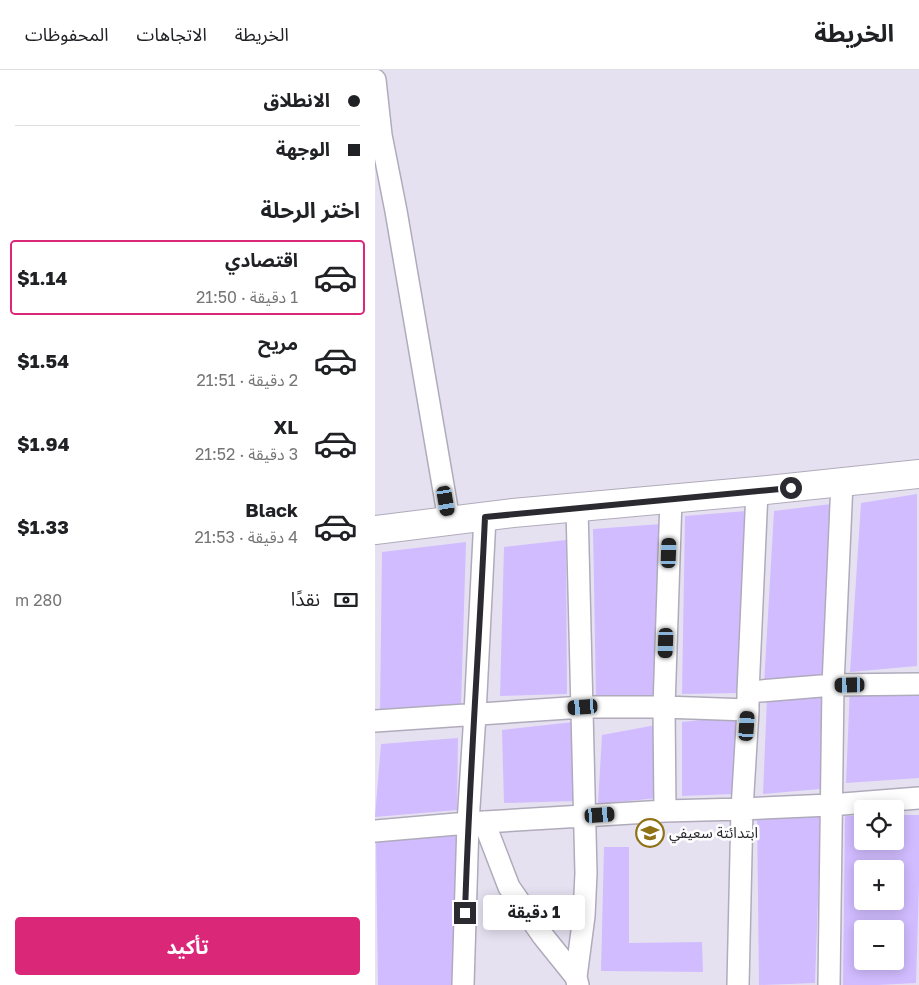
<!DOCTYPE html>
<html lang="ar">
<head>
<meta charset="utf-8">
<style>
  :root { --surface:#fff; --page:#f6f6f6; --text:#202124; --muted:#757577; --line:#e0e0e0; --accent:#db2777 }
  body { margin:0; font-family:"Golos Text","Noto Sans Arabic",sans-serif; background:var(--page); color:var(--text); direction:rtl; height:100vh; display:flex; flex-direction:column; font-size:19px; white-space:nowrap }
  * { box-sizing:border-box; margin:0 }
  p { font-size:16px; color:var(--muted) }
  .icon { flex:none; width:28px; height:28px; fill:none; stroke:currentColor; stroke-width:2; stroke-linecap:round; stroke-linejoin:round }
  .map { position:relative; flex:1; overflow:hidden; direction:ltr }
  .sheet { display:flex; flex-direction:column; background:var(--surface); width:375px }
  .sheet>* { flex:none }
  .banner { display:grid; align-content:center; height:110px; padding:0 15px; background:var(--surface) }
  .buttons { position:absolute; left:479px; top:730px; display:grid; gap:10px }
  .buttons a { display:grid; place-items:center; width:50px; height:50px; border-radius:5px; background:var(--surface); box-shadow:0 2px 12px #0003; font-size:25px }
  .end { position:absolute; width:22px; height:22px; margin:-11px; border:6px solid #2c2a31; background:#fff; box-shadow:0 0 0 2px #fff }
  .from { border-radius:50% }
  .bubble { position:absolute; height:35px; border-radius:5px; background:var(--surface); box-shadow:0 2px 12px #0003; font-size:16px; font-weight:700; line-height:35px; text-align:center; direction:rtl }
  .car { position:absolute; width:15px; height:30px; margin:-15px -8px; border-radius:6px; box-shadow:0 0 4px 1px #0007; background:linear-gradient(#222 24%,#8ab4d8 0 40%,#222 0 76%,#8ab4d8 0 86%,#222 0) }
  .banner b { display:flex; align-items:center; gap:18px; height:48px; font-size:19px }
  .banner b+b { border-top:1px solid var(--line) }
  .banner i { width:12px; height:12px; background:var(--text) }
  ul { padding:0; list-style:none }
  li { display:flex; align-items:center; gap:15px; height:75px; margin:0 10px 8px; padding:0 5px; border:2px solid transparent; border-radius:5px }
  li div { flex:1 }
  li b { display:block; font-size:19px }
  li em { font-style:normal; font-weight:700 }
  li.current { border-color:var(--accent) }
  li>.icon { width:45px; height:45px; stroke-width:1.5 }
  h2 { padding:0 15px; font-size:22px; line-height:60px }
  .pay { display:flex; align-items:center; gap:12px; height:55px; padding:0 15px; font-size:19px }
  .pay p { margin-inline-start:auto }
  .button { display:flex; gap:10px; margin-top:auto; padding:10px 15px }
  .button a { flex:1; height:58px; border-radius:5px; background:var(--accent); color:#fff; font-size:20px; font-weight:700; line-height:58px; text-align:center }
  header { display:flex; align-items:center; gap:30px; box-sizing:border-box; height:70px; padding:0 25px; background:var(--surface); border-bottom:1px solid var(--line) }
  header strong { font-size:24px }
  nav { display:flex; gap:28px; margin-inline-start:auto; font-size:18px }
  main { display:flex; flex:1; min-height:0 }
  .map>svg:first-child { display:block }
  .building { fill:#d1bcff; fill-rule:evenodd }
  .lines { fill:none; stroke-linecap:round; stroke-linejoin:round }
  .minor-casing { stroke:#b0abbb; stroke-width:24 }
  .major-casing { stroke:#b0abbb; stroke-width:30 }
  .minor { stroke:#fff; stroke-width:21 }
  .major { stroke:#fff; stroke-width:28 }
  .route { stroke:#2c2a31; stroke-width:6 }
  .labels { text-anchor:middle; stroke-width:5; stroke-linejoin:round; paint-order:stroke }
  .poi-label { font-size:15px; fill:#2c2a31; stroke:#fff; text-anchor:start }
</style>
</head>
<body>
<header>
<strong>الخريطة</strong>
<nav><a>الخريطة</a><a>الاتجاهات</a><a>المحفوظات</a></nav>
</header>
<main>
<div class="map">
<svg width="544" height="915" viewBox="0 0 544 915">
  <rect width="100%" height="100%" fill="#e6e1f1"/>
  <!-- building -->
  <path class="building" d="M542,424V596L475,602L486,433Z
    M456,434L451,606L389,614L399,441Z
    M371,441L365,623L307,624L310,446Z
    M286,454L283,627L221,629L218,459Z
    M191,470L192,624L125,626L129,477Z
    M91,472L86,635L5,641L7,482Z
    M475,615L544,623V708L471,713Z
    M449,626L445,719L388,724L392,627Z
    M366,646L359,724L307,726V652Z
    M198,652L201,731L129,733L127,660Z
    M281,655L283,728L223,734L227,665Z
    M83,668L82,740L0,747L6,674Z
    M446,745L440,913L384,915L382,746Z
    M520,745H544V814L541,913L503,915H468L470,746H488V771H520ZM488,799H520V831H488ZM488,859H520V891H488Z
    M82,764L77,915H3L1,770Z
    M229,777H254V873L327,872L328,902L226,901Z"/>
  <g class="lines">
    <defs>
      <path id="minor" d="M0,10L6,65L21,141L74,450
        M202,438L211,803L209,846L201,907L203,915
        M373,622L458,615L544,614
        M0,651L208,637H289L373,640
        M290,741L289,637L296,429
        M109,752L134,817L168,866L201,907
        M0,761L93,753L290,741L367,739L455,735L544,728
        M88,915L93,753L100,644L110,447
        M363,915L367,739L373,640V622L382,421
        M454,915L458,615L467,412"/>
      <path id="major" d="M0,460L138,443L382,421L544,404"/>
    </defs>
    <!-- minor casing -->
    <use href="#minor" class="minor-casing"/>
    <!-- major casing -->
    <use href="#major" class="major-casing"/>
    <!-- minor -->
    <use href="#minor" class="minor"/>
    <!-- major -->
    <use href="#major" class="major"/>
  </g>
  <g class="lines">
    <!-- route -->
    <path class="route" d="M90,843C94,711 104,579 110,447L416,418"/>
  </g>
  <!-- icons -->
  <defs>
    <symbol id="school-ring" viewBox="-11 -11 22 22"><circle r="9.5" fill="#fff" stroke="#8f7116" stroke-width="1.5"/><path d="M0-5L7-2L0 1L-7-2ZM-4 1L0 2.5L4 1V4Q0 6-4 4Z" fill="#8f7116"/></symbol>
  </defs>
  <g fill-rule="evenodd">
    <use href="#school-ring" x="259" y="747" width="32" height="32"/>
  </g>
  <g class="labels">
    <!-- poi labels -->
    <g class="poi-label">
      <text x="294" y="768">ابتدائتة سعيفي</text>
    </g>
  </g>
</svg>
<div class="buttons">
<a><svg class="icon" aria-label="locate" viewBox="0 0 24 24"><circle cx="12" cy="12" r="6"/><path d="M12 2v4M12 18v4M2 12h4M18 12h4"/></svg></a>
<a>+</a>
<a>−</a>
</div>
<i class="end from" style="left:416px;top:418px"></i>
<i class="end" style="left:90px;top:843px"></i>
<div class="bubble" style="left:108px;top:825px;width:102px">1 دقيقة</div>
<i class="car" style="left:71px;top:431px;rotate:170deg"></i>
<i class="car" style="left:294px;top:483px;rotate:2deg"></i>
<i class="car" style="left:291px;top:573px;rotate:182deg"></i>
<i class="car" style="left:475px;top:615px;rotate:269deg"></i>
<i class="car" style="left:208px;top:637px;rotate:266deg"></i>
<i class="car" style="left:372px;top:656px;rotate:4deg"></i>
<i class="car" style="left:225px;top:745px;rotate:86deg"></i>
</div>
<section class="sheet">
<div class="banner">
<b><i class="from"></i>الانطلاق</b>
<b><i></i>الوجهة</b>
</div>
<h2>اختر الرحلة</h2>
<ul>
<li class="current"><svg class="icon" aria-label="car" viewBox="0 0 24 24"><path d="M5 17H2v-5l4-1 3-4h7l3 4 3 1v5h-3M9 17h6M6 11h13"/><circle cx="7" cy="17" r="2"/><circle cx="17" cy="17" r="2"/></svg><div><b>اقتصادي</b><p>1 دقيقة · 21:50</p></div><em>$1.14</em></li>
<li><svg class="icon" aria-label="car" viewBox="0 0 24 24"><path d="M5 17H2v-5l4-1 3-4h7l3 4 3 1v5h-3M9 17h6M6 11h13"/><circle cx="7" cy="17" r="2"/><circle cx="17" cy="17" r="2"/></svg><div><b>مريح</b><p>2 دقيقة · 21:51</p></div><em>$1.54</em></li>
<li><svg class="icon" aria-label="car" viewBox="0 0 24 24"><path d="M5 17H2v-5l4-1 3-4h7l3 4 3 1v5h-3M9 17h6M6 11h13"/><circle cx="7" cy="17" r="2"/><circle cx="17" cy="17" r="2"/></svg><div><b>XL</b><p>3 دقيقة · 21:52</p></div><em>$1.94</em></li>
<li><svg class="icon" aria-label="car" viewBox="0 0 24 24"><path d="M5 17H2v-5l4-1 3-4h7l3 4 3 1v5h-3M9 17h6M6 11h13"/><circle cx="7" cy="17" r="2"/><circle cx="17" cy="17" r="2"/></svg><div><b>Black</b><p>4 دقيقة · 21:53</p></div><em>$1.33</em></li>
</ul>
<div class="pay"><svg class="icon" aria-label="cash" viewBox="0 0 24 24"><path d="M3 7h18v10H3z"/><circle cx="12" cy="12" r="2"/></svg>نقدًا<p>280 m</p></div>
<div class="button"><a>تأكيد</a></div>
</section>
</main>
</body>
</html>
